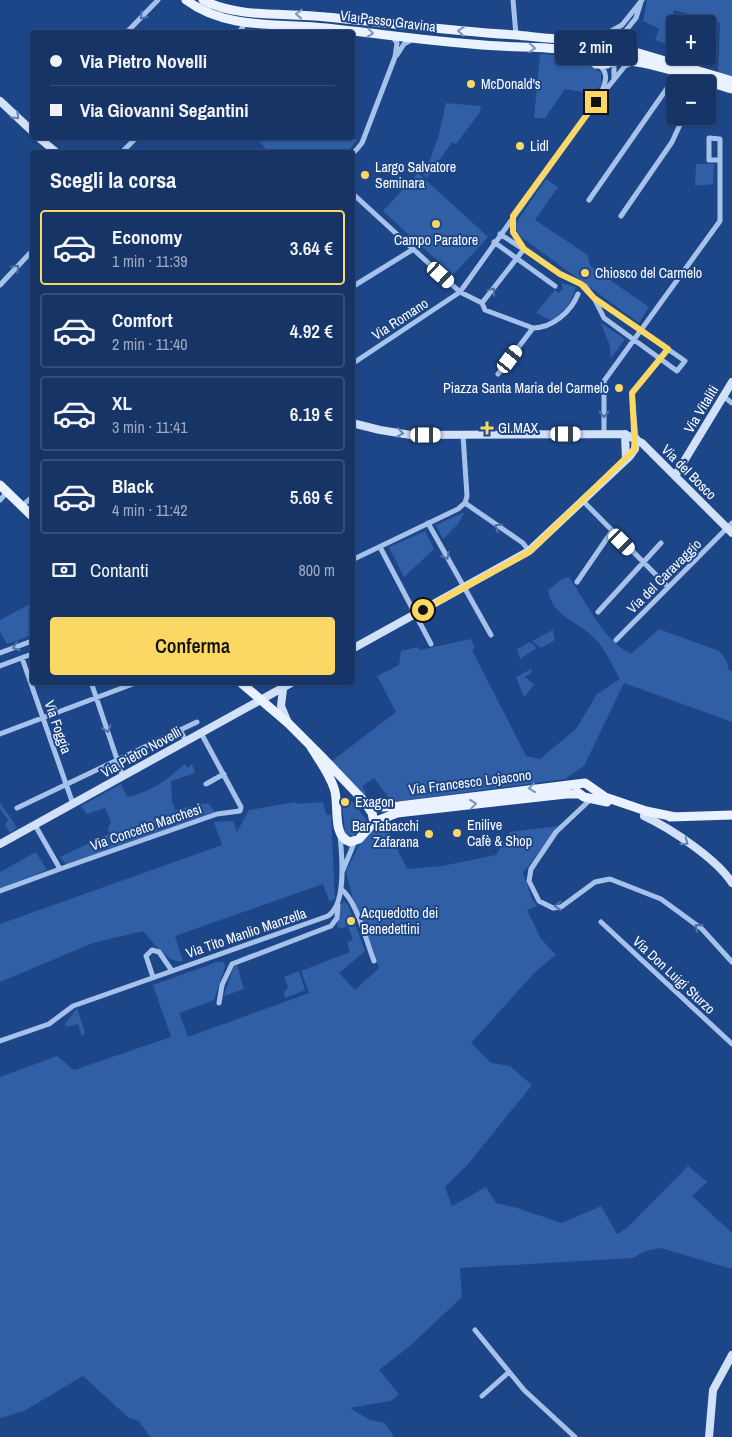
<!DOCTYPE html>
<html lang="it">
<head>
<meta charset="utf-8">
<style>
  :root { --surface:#163466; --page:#233f6f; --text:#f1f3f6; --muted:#9eaabf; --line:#354f7a; --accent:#fbd764 }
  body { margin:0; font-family:"Archivo Narrow",sans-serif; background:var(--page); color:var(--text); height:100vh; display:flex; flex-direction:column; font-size:19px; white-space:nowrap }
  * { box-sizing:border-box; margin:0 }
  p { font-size:16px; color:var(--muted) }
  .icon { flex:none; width:28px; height:28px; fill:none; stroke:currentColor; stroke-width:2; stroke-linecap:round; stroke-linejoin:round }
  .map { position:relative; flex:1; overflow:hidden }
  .side { position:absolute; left:30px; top:150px; width:325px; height:535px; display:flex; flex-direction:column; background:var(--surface); border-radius:5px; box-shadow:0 1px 4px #0004,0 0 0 1px var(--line) }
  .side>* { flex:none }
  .hud { position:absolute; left:30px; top:30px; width:325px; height:110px; border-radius:5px; box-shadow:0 1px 4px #0004,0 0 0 1px var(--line); display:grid; align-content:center; height:110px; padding:0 20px; background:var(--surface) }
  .tools { position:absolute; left:666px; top:15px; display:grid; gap:10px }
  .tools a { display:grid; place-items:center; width:50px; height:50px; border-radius:5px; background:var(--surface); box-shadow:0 1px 4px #0004,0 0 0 1px var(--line); font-size:25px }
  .end { position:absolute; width:22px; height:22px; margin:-11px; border:6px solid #fbd764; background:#111; box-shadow:0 0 0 2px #111 }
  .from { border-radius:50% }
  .bubble { position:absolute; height:35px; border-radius:5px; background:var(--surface); box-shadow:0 1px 4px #0004,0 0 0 1px var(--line); font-size:16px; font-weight:600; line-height:35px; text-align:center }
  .car { position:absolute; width:15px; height:30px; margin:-15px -8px; border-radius:6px; box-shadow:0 0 4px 1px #0007; background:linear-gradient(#fff 24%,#345 0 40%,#fff 0 76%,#345 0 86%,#fff 0) }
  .hud b { display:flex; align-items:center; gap:18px; height:48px; font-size:19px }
  .hud b+b { border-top:1px solid var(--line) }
  .hud i { width:12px; height:12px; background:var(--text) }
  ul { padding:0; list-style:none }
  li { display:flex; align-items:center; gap:15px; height:75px; margin:0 10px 8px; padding:0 10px; border:2px solid var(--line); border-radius:5px }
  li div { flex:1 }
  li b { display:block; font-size:19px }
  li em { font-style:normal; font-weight:600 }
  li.active { border-color:var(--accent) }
  li>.icon { width:45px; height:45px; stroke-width:1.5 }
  h2 { padding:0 20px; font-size:22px; line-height:60px }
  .pay { display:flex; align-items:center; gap:12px; height:55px; padding:0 20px; font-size:19px }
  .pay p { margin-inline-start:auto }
  .cta { display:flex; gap:10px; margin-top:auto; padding:10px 20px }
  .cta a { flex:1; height:58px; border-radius:5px; background:var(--accent); color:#111; font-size:20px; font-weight:600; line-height:58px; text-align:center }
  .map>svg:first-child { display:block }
  .green { fill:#305fa5 }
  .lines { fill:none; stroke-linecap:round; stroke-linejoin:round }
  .street { stroke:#a6c2eb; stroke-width:5 }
  .secondary { stroke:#d2e1f8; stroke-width:8 }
  .primary { stroke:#ebf2ff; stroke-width:9 }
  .oneway { stroke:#7a93be }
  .oneway2 { stroke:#4d71ab }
  .oneway3 { stroke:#6584b5 }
  .route { stroke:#fbd764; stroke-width:6 }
  .poi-dot { fill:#fbd764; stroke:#1d4688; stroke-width:2 }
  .labels { text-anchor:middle; stroke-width:4; stroke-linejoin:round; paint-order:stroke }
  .street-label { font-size:14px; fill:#fff; stroke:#1d4688 }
  .poi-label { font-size:14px; fill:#fff; stroke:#1d4688; text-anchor:start }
</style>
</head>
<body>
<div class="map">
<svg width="732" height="1437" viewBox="0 0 732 1437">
  <rect width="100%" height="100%" fill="#1d4688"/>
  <!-- green -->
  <path class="green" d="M647,0H732V77L718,73L720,23L674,10L666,44L655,40L659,29L643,21Z
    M540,54L579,57L601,73V85L593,94L565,89L545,118H534Z
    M446,103L481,106L480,112L456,144L452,142L427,178L423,175L426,172L439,134Z
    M257,138H351L357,140L347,152H268Z
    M696,164H714L713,184L695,186Z
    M418,173L488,237L453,275L383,211Z
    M546,179L558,187L535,220L588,255L590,266L649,307L639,323L517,234L516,223Z
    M561,283L576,287C571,304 566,309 552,321L536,313L555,290L559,293L563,288Z
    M601,323L625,339L611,358L610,346Z
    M465,512L457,525L443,539L436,525Z
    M425,531L434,549L404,577L389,547Z
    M569,577C587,603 603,640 631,654L659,629L719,651L726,660L729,670L732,671V722L624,683L584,766L565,779L392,802L374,778L362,786L366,793L364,795L332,761L396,712L377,676L399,665L401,651L418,647L420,650L471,639L475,648L472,650L526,756L540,759L576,729L597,694L620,679C613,667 607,653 598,642C582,622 552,618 548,590L562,579Z
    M32,603V635L7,644L0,631V620Z
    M553,630L555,640L541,648L532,641Z
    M530,642L537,648L520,659L517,649Z
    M531,669L532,672L525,677L534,685L524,697L516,677Z
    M185,764L188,768L192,764L195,773L171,781L172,801L175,810L208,803L215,812L67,865L60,857L109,834L108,828L111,822L105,808L87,814L81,806L121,784L127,797C152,792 166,780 185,764Z
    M352,801L367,821L354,836L347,835L345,831L342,805Z
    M0,802L17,828L10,833L5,825L8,820L0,809Z
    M295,802L297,804L323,802L326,815H331L335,899L329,901L323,884L175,936L183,961C168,965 153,941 143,931L93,943L0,982V924L222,845L214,822L233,821L237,832L249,810Z
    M385,823L407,869L442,866L496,855L510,832L559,826L523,873L532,899L537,906L527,910L541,939L556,955L537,970L471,1043L491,1063L510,1066L532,1085L468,1164L445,1187L452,1206L486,1187L496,1203L517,1208L562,1223L601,1206L617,1234L627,1228L688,1166L707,1182L692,1196L732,1233V1269L661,1248L645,1251L633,1258L460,1268L462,1297L410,1346L379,1370L399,1394L391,1401L350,1408L370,1420L385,1423L394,1437H150L139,1421L129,1418L83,1376L24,1411L0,1418V1077L57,1056L74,1070L171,1037L153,985L217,962H224L225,967L214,1000L179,1013L188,1037L309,993L301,971L350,952L347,942L353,940L348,926L340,929L337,926L341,904L344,901L348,905L365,951L339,973L355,990L379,968L354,903L346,872L358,847L374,829Z
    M36,852L47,870L0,889V872Z
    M237,965L244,989L224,996L233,968Z
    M299,971L305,990L285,998L284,993L288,987L284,977Z
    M77,1008L85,1033L82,1037L78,1024L66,1027L65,1024Z"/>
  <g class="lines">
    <!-- street -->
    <path class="street" d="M513,0L516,35
      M127,32L158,0
      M239,32L247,21
      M602,36L622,25L642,0
      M615,44L636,18L641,2
      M397,55L404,44L411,40
      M599,65C609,73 606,82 601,93
      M614,78V59
      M667,90L675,95
      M122,152L136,138
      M352,155L362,143L395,57L397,43L393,37
      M352,193L460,292L482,303L524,249
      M589,200L677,74
      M513,216V232L524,249L560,274L585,286L594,298L604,318L677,371L685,361L594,298
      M621,216L672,142L684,116
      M500,234L523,249
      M494,242L555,286
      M0,285L32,251
      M352,287L412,250
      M482,303L485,310L533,328L498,374
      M533,328C552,328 571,312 578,294
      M352,364L460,292L596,102L625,66L632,63
      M723,396L732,403
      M604,433V381L720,221V139L709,138V160H720
      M636,439L632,393L668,349
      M0,500L6,493
      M582,500L668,587
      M465,503L523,543L529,551
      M22,506L32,497
      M428,523L491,635
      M380,547L431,644
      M352,560L458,509L465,503L467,496L463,435
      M577,582L612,531
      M598,612L661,543
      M616,640L732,523
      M0,653L32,641
      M22,658L73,804
      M0,666L32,654
      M91,682L123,777
      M180,730L197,722
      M0,734L138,682
      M206,784L224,774
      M591,799L556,832L531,869L529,881L539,901L553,908L561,907L595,882L610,879L661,899L702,929L732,962
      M17,808L180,730L186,741
      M35,825L60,869L217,814L240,811L241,807L201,733
      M343,870L355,841
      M341,889C357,901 366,941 374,961
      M0,891L60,869
      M601,922L732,1044
      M153,977L146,956L152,950L159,952L172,971
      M219,1003L222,985L232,964L331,926L337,918L338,905
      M0,1041L49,1024L73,1006L328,916C347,904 342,855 340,836
      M475,1330L524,1390L575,1437
      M482,1396L509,1372"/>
    <!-- secondary -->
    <path class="secondary" d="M0,101L32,131
      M39,138L56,152
      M352,423L380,430L411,435L625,434L642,443L732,533
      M625,434L626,459
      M675,476L732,382
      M352,649L529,551L630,456L635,449L636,439
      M283,689L281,706L288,723
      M644,816C670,828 717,859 732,883
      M0,844L293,682
      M709,1437L713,1390L732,1355"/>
    <!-- primary -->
    <path class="primary" d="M186,0C226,30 279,23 326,28C384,34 442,43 500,46C523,48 571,45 590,58
      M203,0C239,19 286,12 326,17C390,23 452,31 516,35C538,37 562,41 584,39C591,38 601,35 607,38C620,43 618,58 607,64H596L588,56L589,45L597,38
      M615,46L732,81
      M611,62C634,54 705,82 732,89
      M0,485L32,516
      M240,682L288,723L324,759L364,801L372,813L374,822
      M311,747C319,760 329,773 334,788C340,804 331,836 350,842L359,839L374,822L397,813L566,794H580
      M577,792L584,797L607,802
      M364,801L383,807L399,806L585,783L605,797L646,811L675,817
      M670,817L732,815"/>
  </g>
  <!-- one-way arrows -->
  <defs><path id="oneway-chevron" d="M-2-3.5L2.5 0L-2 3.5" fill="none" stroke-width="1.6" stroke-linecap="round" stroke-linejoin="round" transform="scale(1.25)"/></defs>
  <g class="oneway">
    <use href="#oneway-chevron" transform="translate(299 14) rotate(-176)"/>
    <use href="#oneway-chevron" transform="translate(461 31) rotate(-175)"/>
    <use href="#oneway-chevron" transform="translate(370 33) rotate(7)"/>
    <use href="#oneway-chevron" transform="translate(532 48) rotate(3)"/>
    <use href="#oneway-chevron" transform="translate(532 788) rotate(173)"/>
    <use href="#oneway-chevron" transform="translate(473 804) rotate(-7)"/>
  </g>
  <g class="oneway2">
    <use href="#oneway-chevron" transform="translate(143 16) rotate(134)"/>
    <use href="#oneway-chevron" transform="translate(16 268) rotate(-47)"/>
    <use href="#oneway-chevron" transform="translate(492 291) rotate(-53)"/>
    <use href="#oneway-chevron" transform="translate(604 414) rotate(89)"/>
    <use href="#oneway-chevron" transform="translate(498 527) rotate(-148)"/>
    <use href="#oneway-chevron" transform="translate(446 556) rotate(61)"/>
    <use href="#oneway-chevron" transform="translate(16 647) rotate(160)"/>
    <use href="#oneway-chevron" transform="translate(107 729) rotate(71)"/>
    <use href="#oneway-chevron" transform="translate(558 906) rotate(176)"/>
    <use href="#oneway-chevron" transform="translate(698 927) rotate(-140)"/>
  </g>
  <g class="oneway3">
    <use href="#oneway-chevron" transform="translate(16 116) rotate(44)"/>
    <use href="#oneway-chevron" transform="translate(400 433) rotate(8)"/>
    <use href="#oneway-chevron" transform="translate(685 842) rotate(36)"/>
  </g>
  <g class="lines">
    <!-- route -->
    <path class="route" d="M423,610L529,552L635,449L632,393L668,349L594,298L581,284L560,274L524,249L513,232V216L596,102"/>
  </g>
  <!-- markers -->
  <g class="poi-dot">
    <circle cx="471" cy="84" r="5"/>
    <circle cx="520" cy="146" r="5"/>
    <circle cx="365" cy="175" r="5"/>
    <circle cx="436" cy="224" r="5"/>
    <circle cx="585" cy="273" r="5"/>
    <circle cx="619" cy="388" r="5"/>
    <path d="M484.5 420.5h5v5h5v5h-5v5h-5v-5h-5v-5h5z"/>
    <circle cx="345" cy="802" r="5"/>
    <circle cx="457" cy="833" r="5"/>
    <circle cx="429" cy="834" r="5"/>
    <circle cx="351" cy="921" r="5"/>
  </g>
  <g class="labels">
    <!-- street labels -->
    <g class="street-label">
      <text transform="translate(388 21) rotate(7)" y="5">Via Passo Gravina</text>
      <text transform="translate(400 319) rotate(-33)" y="5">Via Romano</text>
      <text transform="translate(701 409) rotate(-59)" y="5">Via Vitaliti</text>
      <text transform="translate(689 472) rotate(45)" y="5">Via del Bosco</text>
      <text transform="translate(664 576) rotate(-45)" y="5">Via del Caravaggio</text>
      <text transform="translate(58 727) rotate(71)" y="5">Via Foggia</text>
      <text transform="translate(141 752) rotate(-29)" y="5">Via Pietro Novelli</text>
      <text transform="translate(470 782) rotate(-7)" y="5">Via Francesco Lojacono</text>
      <text transform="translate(146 827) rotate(-19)" y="5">Via Concetto Marchesi</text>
      <text transform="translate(246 933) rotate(-19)" y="5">Via Tito Manlio Manzella</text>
      <text transform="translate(674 975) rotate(43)" y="5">Via Don Luigi Sturzo</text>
    </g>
    <!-- poi labels -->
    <g class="poi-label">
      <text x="481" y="89">McDonald's</text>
      <text x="530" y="151">Lidl</text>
      <text x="375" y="172">Largo Salvatore<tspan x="375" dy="16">Seminara</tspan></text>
      <text x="436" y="245" text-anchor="middle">Campo Paratore</text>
      <text x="595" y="278">Chiosco del Carmelo</text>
      <text x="609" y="393" text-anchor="end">Piazza Santa Maria del Carmelo</text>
      <text x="498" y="433">GI.MAX</text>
      <text x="355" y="807">Exagon</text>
      <text x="467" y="830">Enilive<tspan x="467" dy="16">Cafè &amp; Shop</tspan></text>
      <text x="419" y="831" text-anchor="end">Bar Tabacchi<tspan x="419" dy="16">Zafarana</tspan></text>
      <text x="361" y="918">Acquedotto dei<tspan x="361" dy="16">Benedettini</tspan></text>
    </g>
  </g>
</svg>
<div class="tools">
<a>+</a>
<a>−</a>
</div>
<i class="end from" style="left:423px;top:610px"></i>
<i class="end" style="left:596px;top:102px"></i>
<div class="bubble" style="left:555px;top:30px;width:82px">2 min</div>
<i class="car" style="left:441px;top:275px;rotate:132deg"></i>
<i class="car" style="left:510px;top:359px;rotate:37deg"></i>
<i class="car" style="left:566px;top:434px;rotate:90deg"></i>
<i class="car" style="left:426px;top:435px;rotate:90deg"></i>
<i class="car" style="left:622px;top:542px;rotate:135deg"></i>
<div class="hud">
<b><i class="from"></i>Via Pietro Novelli</b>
<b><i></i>Via Giovanni Segantini</b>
</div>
<section class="side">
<h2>Scegli la corsa</h2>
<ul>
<li class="active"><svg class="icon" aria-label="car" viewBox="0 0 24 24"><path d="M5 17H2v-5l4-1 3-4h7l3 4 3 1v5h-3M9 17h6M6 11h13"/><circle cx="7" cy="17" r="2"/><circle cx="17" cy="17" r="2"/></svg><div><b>Economy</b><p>1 min · 11:39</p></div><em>3.64 €</em></li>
<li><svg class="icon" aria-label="car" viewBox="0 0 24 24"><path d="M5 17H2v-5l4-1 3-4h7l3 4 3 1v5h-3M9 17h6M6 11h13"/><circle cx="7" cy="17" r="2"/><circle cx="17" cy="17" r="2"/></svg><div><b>Comfort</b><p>2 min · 11:40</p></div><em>4.92 €</em></li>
<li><svg class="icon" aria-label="car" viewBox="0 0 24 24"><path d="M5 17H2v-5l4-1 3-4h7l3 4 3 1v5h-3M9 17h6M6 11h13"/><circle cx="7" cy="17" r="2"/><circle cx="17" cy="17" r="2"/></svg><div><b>XL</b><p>3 min · 11:41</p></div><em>6.19 €</em></li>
<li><svg class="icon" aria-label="car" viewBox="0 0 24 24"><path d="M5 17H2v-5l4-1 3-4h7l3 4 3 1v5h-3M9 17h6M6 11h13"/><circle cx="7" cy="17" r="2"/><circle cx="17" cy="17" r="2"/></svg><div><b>Black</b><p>4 min · 11:42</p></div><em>5.69 €</em></li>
</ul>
<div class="pay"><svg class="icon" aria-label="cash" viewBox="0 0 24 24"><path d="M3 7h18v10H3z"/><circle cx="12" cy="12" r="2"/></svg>Contanti<p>800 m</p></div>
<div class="cta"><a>Conferma</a></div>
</section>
</div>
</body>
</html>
